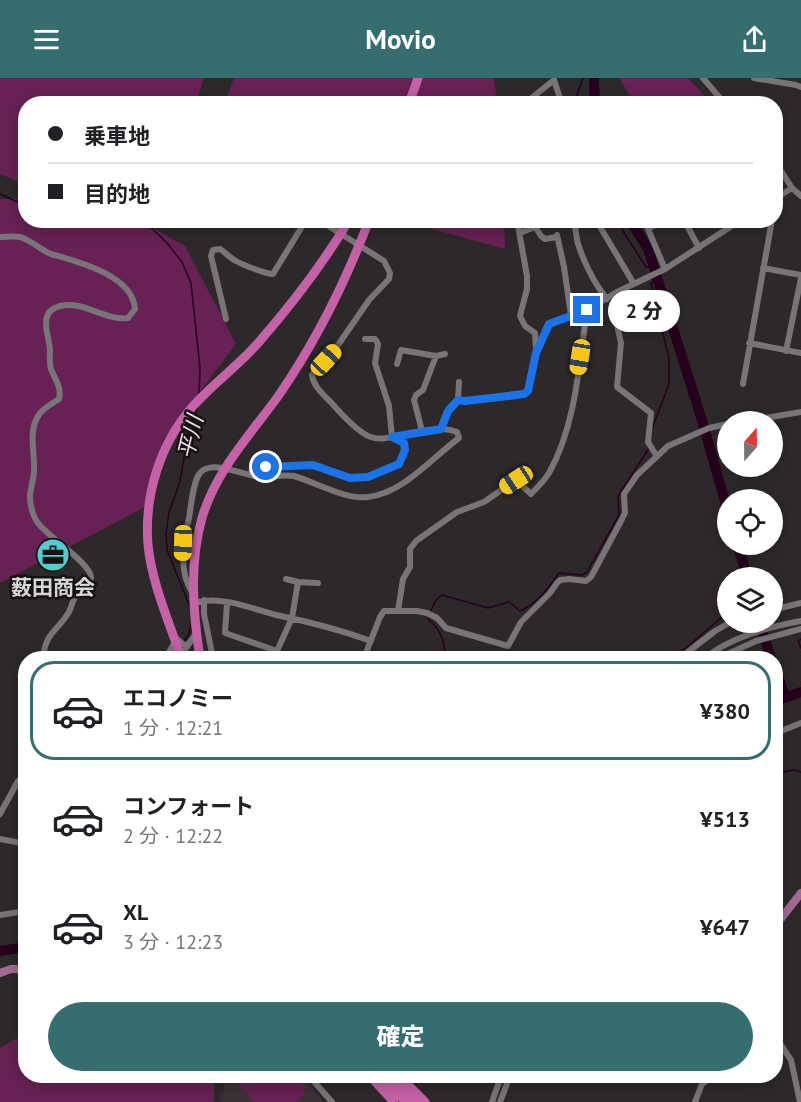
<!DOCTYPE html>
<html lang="ja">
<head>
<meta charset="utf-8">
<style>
  :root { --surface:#fff; --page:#f6f6f6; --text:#202124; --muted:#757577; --line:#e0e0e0; --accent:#366e70 }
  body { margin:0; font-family:"PT Sans","Noto Sans JP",sans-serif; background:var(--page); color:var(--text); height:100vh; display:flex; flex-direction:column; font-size:22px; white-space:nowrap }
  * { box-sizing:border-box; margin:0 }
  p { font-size:20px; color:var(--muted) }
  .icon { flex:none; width:33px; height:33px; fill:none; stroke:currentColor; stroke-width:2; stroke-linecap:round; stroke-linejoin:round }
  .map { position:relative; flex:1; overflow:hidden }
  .details { position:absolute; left:18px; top:573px; width:765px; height:432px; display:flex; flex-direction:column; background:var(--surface); border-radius:24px; box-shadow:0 3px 15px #0003 }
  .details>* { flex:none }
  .top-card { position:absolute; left:18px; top:18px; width:765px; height:132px; border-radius:24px; box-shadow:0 3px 15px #0003; display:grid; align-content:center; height:132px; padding:0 30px; background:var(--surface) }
  .needle { width:39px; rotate:20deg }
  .buttons { position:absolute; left:717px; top:333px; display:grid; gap:12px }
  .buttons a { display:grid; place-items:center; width:66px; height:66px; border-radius:50%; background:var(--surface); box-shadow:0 3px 15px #0003; font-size:30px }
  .end { position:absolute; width:27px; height:27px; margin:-14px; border:8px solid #1a73e8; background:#fff; box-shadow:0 0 0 3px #fff }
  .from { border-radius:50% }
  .bubble { position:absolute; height:42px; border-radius:21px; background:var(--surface); box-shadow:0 3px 15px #0003; font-size:20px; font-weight:800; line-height:42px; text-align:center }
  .car { position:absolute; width:18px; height:36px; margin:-18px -9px; border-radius:8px; box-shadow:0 0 4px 2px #0007; background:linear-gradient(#f5c518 24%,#345 0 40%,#f5c518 0 76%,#345 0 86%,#f5c518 0) }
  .top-card b { display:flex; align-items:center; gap:21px; height:57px; font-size:22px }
  .top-card b+b { border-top:2px solid var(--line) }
  .top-card i { width:15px; height:15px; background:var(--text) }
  ul { padding:10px 0 0; list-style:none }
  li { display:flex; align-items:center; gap:18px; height:99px; margin:0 12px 9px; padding:0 18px; border:3px solid transparent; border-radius:24px }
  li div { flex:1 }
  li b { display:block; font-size:22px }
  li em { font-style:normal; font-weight:800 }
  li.active { border-color:var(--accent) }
  li>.icon { width:54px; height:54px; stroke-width:1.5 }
  .primary-button { display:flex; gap:12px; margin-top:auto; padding:12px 30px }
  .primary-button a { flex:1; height:69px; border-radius:36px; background:var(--accent); color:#fff; font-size:24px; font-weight:800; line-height:69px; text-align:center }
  header { display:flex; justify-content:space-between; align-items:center; height:78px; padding:0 30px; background:var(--accent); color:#fff; font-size:27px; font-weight:800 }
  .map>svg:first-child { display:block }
  .built { fill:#3a3136 }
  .green { fill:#672154 }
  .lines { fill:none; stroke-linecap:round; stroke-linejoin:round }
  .stream { stroke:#26011d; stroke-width:1.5 }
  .river { stroke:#26011d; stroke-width:10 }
  .minor { stroke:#787477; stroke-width:6 }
  .major { stroke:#a66994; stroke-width:8 }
  .highway { stroke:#c461a7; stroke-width:9 }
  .route { stroke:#1a73e8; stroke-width:8 }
  .labels { text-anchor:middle; stroke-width:5; stroke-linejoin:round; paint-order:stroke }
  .poi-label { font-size:21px; font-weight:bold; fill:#d8d5d7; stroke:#141213 }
  .water-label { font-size:22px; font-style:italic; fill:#f1dae8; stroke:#141213 }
</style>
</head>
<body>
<header><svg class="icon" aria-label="menu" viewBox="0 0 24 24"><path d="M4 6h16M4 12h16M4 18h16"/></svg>Movio<svg class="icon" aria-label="share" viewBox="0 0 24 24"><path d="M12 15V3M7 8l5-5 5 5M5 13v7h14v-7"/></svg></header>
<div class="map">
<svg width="801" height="1024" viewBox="0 0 801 1024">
  <rect width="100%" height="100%" fill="#2d292b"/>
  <!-- built -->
  <path class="built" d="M228,998H302L324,1024H221L218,1018L225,1012L224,1008Z"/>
  <!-- green -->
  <path class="green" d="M0,0H204L196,25L26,26L25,106L0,96Z
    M234,0H494L497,25L224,26Z
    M619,0H688L711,25H634Z
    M0,121H25L26,142L141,143L185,168L236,266L164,361L145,429L0,505Z
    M403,143H504L505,171Z
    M25,956L26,998H214V1024H0V970Z
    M237,998H299L305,1005L303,1010L305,1016L296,1024H254L236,1003Z"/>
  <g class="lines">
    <!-- stream -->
    <path class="stream" d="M581,26L577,17L583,0
      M0,116L26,128
      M143,142L167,165L182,184L191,205L200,290L199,316
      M616,142L646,189H654
      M652,351L669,306V281L651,205L658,203
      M190,529L167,472L166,455L169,435L180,403L188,357L197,330
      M430,534L436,522L442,517L488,530L509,524L520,533C537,526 549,509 559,495L582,497L587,494L619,437L618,418L649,370
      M429,538L428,541C441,552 445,563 445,580
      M801,561L798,563L801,570
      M184,563L189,556L191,546
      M171,580L175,574
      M674,580L728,534
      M776,695L795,692L801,694"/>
    <!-- river -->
    <path class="river" d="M594,0L595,26
      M630,142L648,171L701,339L728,434
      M737,466L748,500
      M759,544L771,580
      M776,591L785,619
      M776,623L801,614
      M0,873L26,869"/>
    <!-- minor -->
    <path class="minor" d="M703,0L725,26
      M754,0L796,7L801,9
      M524,26L554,2L562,26
      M776,85L792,110L801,118
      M776,120L792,110
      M517,142L527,198V211L520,238L525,248L535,255L536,271
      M573,142C576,151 576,158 578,166C585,187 593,204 607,221
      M596,142L634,206
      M663,142L648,151L665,191
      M684,142L699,170
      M532,144L541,158L545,161L557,159
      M520,155L535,149
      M557,157L564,189L571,237
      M0,159C7,159 17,157 23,160C33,164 41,172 51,176C78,184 133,197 135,231L128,240C105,243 83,222 60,228C37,234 49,256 50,272C50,278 49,285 51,291C55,302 62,309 59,321C50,327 40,332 36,342C29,358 35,376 34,392C34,401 30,410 30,419C30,427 33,439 38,445C48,459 92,486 91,500C90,509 79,514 74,521C72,525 71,530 69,534C57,554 46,553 43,580
      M763,190L801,197
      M617,214V247L621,265L617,309L651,335L648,364L656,377
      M226,241L211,178L213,172L220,171C226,175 230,180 236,183C243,187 266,196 273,196L306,142
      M749,265L801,275
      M786,273L801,200
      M397,286L401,272L436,278L445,276
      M743,306L772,142
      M458,322L459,304
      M741,344L801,334
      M441,351L448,333L458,322L465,323L516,318L528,313L536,275L549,246L587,232L617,214L665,191L741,142
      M422,353L414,322L416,317L423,312L436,278
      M248,396L266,389L313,387L350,400L368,399L399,386L405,372L403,365L392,359L389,328L375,285L378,266L375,261H365
      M298,504L318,505
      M193,516C178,493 183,465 189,440C191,429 193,403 200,395C212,380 246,399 261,399C272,399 283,396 294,398C315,404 346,422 368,419C402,416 432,380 459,360L457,354C448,350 440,351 430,352C376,358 378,376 336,330C327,319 314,311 312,297L315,291L336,270L369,222L389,201L390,195L384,183L319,142
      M204,522V536L213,580
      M198,524C222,518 253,531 276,537C310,544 338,551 371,563
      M227,525L225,555L277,573L292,540L298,504L286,501
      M772,532L801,525
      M398,533L403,501L410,489V471L416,463L457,434L484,424L516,402L531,416C537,410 544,403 549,395C576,347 579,286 587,232
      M165,580L177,561L187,569
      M179,580L197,554
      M364,580L380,539L384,533H417L427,535L437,540L446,550L508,568L521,544L550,515L557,505L560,502L569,501L586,503L591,499L621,443L625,435L624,416L637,397L668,368L709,350L728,346
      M680,580L715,553L731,544
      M705,580C731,559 768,549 801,543
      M719,580L756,563L801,551
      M776,655L801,645
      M0,736L18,703L26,700
      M0,761L26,766
      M0,837L26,833
      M776,941L779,964L791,982L800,1024
      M309,998L332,1024
      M492,1024L501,998
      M500,1024L510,998
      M695,1024L702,1006L713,998"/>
    <!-- major -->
    <path class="major" d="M776,847L801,815
      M0,895L11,891H26"/>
    <!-- highway -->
    <path class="highway" d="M409,26L418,0
      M181,580C169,543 152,506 148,467C144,417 160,365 194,327C214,305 239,287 259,264C292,226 323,186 349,142
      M200,580C193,535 189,485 202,440C216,392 251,356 279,317C316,263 346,203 369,142
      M370,998L394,1024
      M382,998L406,1024
      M389,998L415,1024
      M399,998L425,1024"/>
  </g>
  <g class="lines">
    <!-- route -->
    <path class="route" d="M266,389L313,387L350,400L368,399L399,386L405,372L404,365L392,359L441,351L448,333L458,322L465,323L524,316L528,313L536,275L549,246L587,232"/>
  </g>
  <!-- icons -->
  <defs>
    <symbol id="office-disc" viewBox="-11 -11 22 22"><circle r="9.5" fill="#52cdce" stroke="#141213"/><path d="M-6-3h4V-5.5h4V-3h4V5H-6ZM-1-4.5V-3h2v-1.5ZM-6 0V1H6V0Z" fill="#111"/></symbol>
  </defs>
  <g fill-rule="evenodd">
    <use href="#office-disc" x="34" y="458" width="38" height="38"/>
  </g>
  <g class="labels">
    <!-- poi labels -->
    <g class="poi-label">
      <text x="53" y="517">薮田商会</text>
    </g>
    <!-- water labels -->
    <g class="water-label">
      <text transform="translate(190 359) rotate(-76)" y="8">平川</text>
    </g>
  </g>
</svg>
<div class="buttons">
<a><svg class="needle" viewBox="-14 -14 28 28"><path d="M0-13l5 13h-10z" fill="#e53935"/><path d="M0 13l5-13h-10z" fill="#757577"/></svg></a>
<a><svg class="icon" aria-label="locate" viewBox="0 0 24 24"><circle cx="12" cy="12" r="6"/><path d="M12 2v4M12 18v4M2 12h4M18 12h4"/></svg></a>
<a><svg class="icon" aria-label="layers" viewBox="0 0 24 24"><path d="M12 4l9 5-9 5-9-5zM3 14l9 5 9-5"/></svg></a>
</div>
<i class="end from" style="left:266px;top:389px"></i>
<i class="end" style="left:587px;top:232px"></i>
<div class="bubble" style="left:608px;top:212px;width:72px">2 分</div>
<i class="car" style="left:580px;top:279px;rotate:189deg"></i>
<i class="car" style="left:326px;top:282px;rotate:43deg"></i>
<i class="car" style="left:516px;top:402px;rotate:237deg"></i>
<i class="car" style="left:183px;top:465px;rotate:182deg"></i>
<div class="top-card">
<b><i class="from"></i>乗車地</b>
<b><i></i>目的地</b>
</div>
<section class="details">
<ul>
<li class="active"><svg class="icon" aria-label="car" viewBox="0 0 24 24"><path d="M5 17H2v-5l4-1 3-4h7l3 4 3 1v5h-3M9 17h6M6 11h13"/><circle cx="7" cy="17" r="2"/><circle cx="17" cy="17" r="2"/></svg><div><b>エコノミー</b><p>1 分 · 12:21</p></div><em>¥380</em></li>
<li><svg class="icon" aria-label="car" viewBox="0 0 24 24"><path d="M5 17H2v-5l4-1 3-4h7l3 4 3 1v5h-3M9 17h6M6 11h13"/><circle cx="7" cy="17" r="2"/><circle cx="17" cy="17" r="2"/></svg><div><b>コンフォート</b><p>2 分 · 12:22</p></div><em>¥513</em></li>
<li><svg class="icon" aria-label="car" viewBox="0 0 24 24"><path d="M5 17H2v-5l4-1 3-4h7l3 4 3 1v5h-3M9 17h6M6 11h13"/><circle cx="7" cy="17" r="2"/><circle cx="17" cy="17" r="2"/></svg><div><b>XL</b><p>3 分 · 12:23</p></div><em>¥647</em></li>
</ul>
<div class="primary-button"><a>確定</a></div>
</section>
</div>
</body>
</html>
